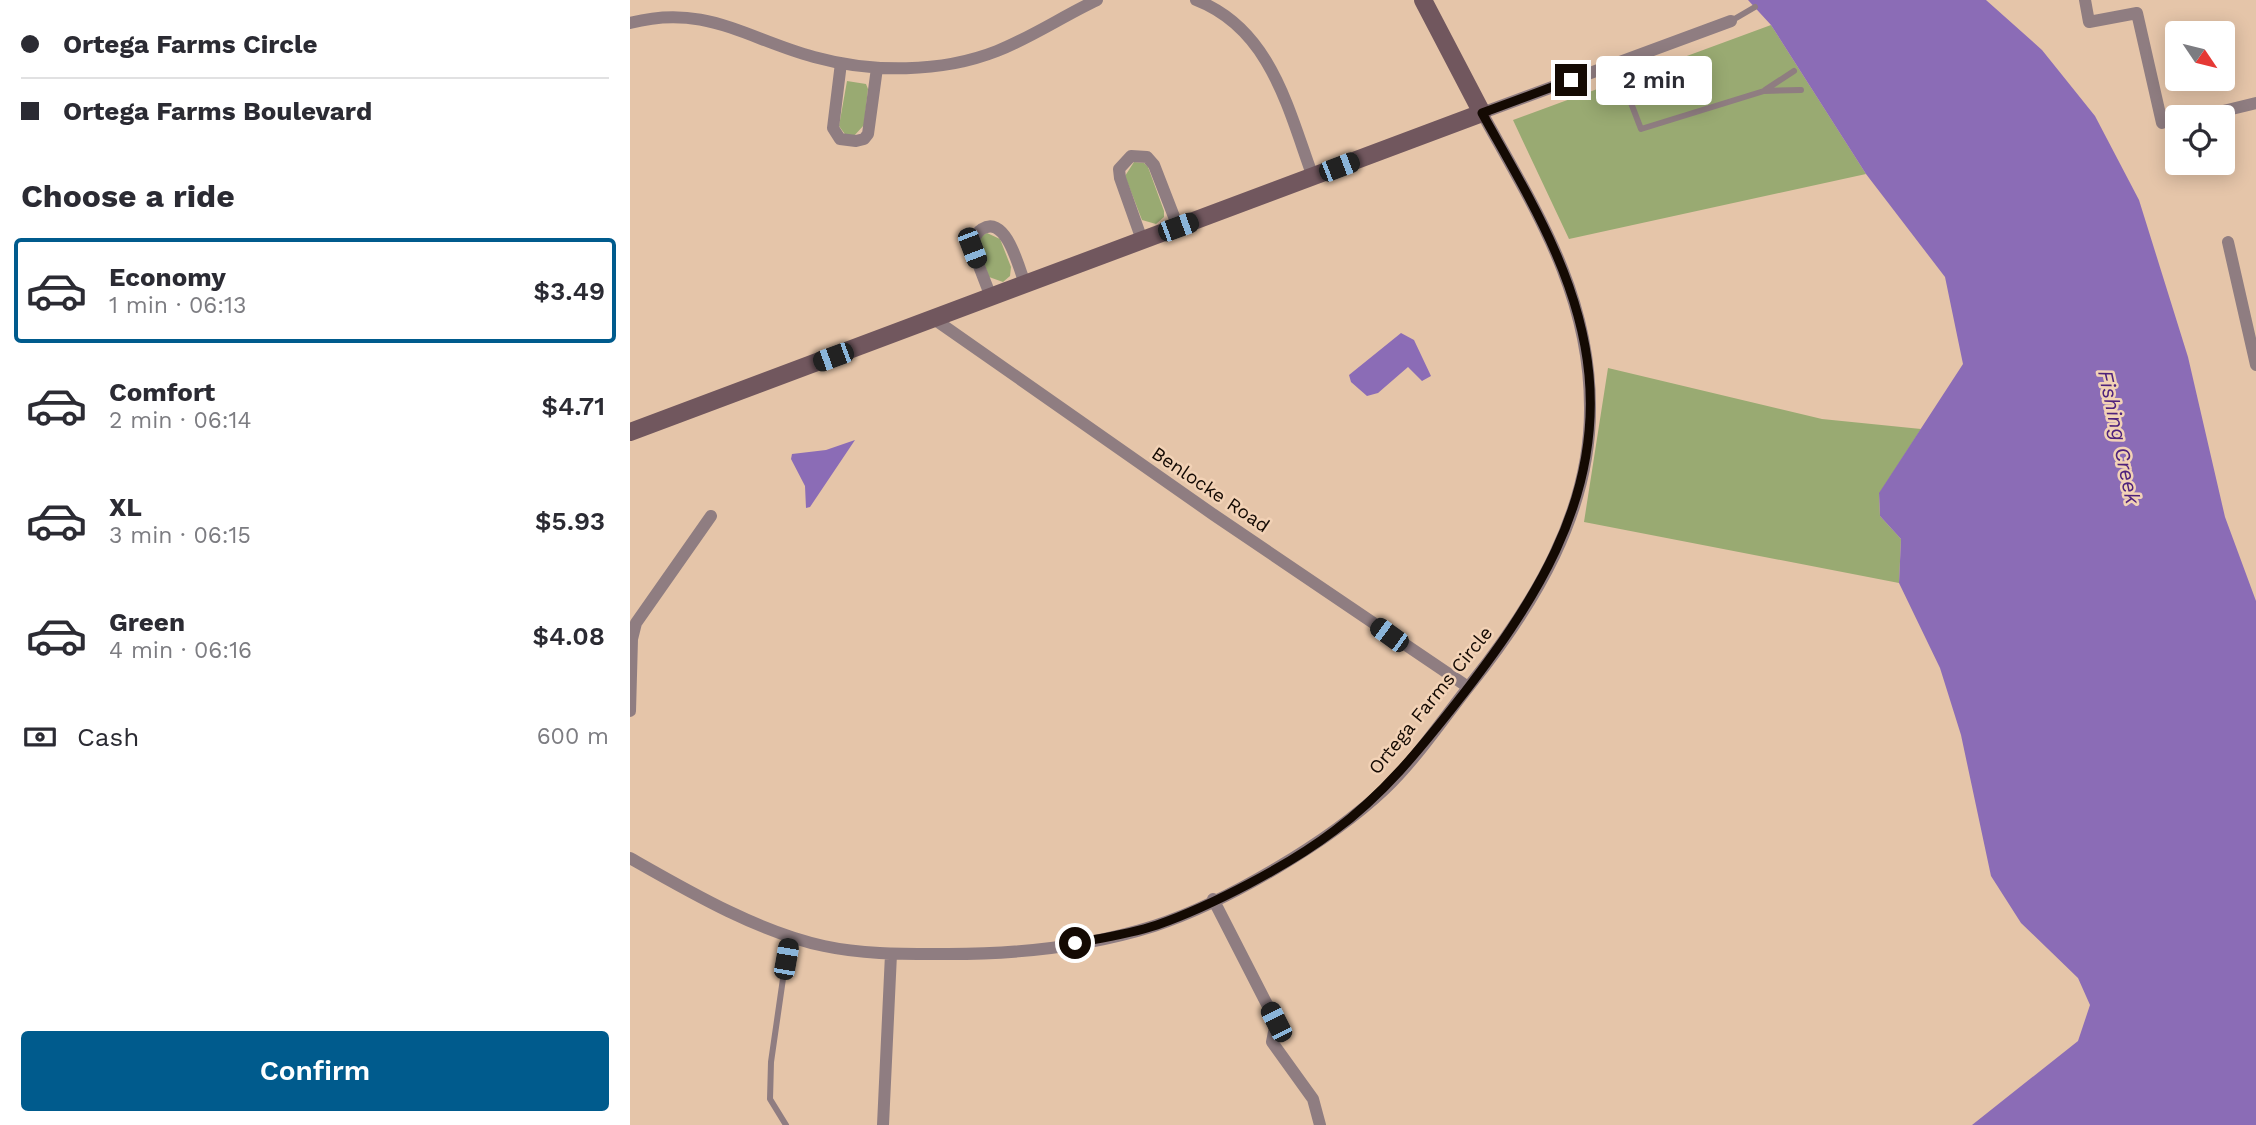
<!DOCTYPE html>
<html lang="en">
<head>
<meta charset="utf-8">
<style>
  :root { --surface:#fff; --page:#f7f7f7; --text:#2b2b33; --muted:#7c7c81; --line:#e1e1e2; --accent:#005b8d }
  body { margin:0; font-family:"Work Sans",sans-serif; background:var(--page); color:var(--text); height:100vh; display:flex; flex-direction:column; font-size:26px; white-space:nowrap }
  * { box-sizing:border-box; margin:0 }
  p { font-size:23px; color:var(--muted) }
  .icon { flex:none; width:38px; height:38px; fill:none; stroke:currentColor; stroke-width:2; stroke-linecap:round; stroke-linejoin:round }
  .map { position:relative; flex:1; overflow:hidden }
  .details { display:flex; flex-direction:column; background:var(--surface); width:630px }
  .details>* { flex:none }
  .banner { display:grid; align-content:center; height:154px; padding:0 21px; background:var(--surface) }
  .needle { width:46px; rotate:125deg }
  .buttons { position:absolute; left:1535px; top:21px; display:grid; gap:14px }
  .buttons a { display:grid; place-items:center; width:70px; height:70px; border-radius:7px; background:var(--surface); box-shadow:0 4px 18px #0003; font-size:35px }
  .end { position:absolute; width:32px; height:32px; margin:-16px; border:9px solid #140a03; background:#fff; box-shadow:0 0 0 4px #fff }
  .from { border-radius:50% }
  .bubble { position:absolute; height:49px; border-radius:7px; background:var(--surface); box-shadow:0 4px 18px #0003; font-size:23px; font-weight:600; line-height:49px; text-align:center }
  .car { position:absolute; width:21px; height:42px; margin:-21px -10px; border-radius:9px; box-shadow:0 0 5px 2px #0007; background:linear-gradient(#222 24%,#8ab4d8 0 40%,#222 0 76%,#8ab4d8 0 86%,#222 0) }
  .banner b { display:flex; align-items:center; gap:24px; height:66px; font-size:26px }
  .banner b+b { border-top:2px solid var(--line) }
  .banner i { width:18px; height:18px; background:var(--text) }
  ul { padding:0; list-style:none }
  li { display:flex; align-items:center; gap:21px; height:105px; margin:0 14px 10px; padding:0 7px; border:4px solid transparent; border-radius:7px }
  li div { flex:1 }
  li b { display:block; font-size:26px }
  li em { font-style:normal; font-weight:600 }
  li.current { border-color:var(--accent) }
  li>.icon { width:63px; height:63px; stroke-width:1.5 }
  h2 { padding:0 21px; font-size:32px; line-height:84px }
  .pay { display:flex; align-items:center; gap:18px; height:77px; padding:0 21px; font-size:26px }
  .pay p { margin-inline-start:auto }
  .button { display:flex; gap:14px; margin-top:auto; padding:14px 21px }
  .button a { flex:1; height:80px; border-radius:7px; background:var(--accent); color:#fff; font-size:28px; font-weight:600; line-height:80px; text-align:center }
  main { display:flex; flex:1; min-height:0 }
  .map>svg:first-child { display:block }
  .green { fill:#99aa72 }
  .water { fill:#8b6cb6 }
  .lines { fill:none; stroke-linecap:round; stroke-linejoin:round }
  .lane { stroke:#8f7d81; stroke-width:6 }
  .street { stroke:#8f7d81; stroke-width:12 }
  .secondary { stroke:#71575e; stroke-width:18 }
  .route { stroke:#140a03; stroke-width:9 }
  .labels { text-anchor:middle; stroke-width:5; stroke-linejoin:round; paint-order:stroke }
  .street-label { font-size:19px; fill:#140a03; stroke:#f2d2b6 }
  .water-label { font-size:21px; font-style:italic; fill:#4e227c; stroke:#f2d2b6 }
</style>
</head>
<body>
<main>
<section class="details">
<div class="banner">
<b><i class="from"></i>Ortega Farms Circle</b>
<b><i></i>Ortega Farms Boulevard</b>
</div>
<h2>Choose a ride</h2>
<ul>
<li class="current"><svg class="icon" aria-label="car" viewBox="0 0 24 24"><path d="M5 17H2v-5l4-1 3-4h7l3 4 3 1v5h-3M9 17h6M6 11h13"/><circle cx="7" cy="17" r="2"/><circle cx="17" cy="17" r="2"/></svg><div><b>Economy</b><p>1 min · 06:13</p></div><em>$3.49</em></li>
<li><svg class="icon" aria-label="car" viewBox="0 0 24 24"><path d="M5 17H2v-5l4-1 3-4h7l3 4 3 1v5h-3M9 17h6M6 11h13"/><circle cx="7" cy="17" r="2"/><circle cx="17" cy="17" r="2"/></svg><div><b>Comfort</b><p>2 min · 06:14</p></div><em>$4.71</em></li>
<li><svg class="icon" aria-label="car" viewBox="0 0 24 24"><path d="M5 17H2v-5l4-1 3-4h7l3 4 3 1v5h-3M9 17h6M6 11h13"/><circle cx="7" cy="17" r="2"/><circle cx="17" cy="17" r="2"/></svg><div><b>XL</b><p>3 min · 06:15</p></div><em>$5.93</em></li>
<li><svg class="icon" aria-label="car" viewBox="0 0 24 24"><path d="M5 17H2v-5l4-1 3-4h7l3 4 3 1v5h-3M9 17h6M6 11h13"/><circle cx="7" cy="17" r="2"/><circle cx="17" cy="17" r="2"/></svg><div><b>Green</b><p>4 min · 06:16</p></div><em>$4.08</em></li>
</ul>
<div class="pay"><svg class="icon" aria-label="cash" viewBox="0 0 24 24"><path d="M3 7h18v10H3z"/><circle cx="12" cy="12" r="2"/></svg>Cash<p>600 m</p></div>
<div class="button"><a>Confirm</a></div>
</section>
<div class="map">
<svg width="1626" height="1125" viewBox="0 0 1626 1125">
  <rect width="100%" height="100%" fill="#e5c5a9"/>
  <!-- green -->
  <path class="green" d="M1141,25L1236,174L939,239L883,120Z
    M217,81L236,84L238,89L234,125L223,137H217L209,126Z
    M504,162L514,163L518,167L534,211V217L526,224L512,220L495,176Z
    M357,233L370,239L381,267L380,276L373,282L359,277L348,246L350,237Z
    M978,368L1192,419L1291,429L1249,494L1250,516L1271,539L1269,583L954,522Z"/>
  <!-- water -->
  <path class="water" d="M1118,0H1356L1412,50L1465,116L1509,200L1558,357L1595,517L1626,601V1125H1342L1448,1041L1460,1005L1448,978L1391,923L1361,876L1331,735L1310,668L1269,583L1271,539L1250,516L1249,493L1333,364L1315,277L1236,174L1141,25Z
    M771,333L784,340L801,376L792,381L778,367L748,393L737,396L721,382L719,375Z
    M225,440L180,507L176,508L175,486L161,459L162,454L196,450Z"/>
  <g class="lines">
    <!-- lane -->
    <path class="lane" d="M1101,21L1125,7
      M986,64L1011,129L1134,91L1171,90
      M1135,90L1164,71
      M156,1125L140,1099L141,1062L159,937"/>
    <!-- street -->
    <path class="street" d="M566,0C641,29 658,109 683,177
      M1455,0L1459,22L1507,13L1532,123
      M0,23C75,3 117,39 184,57C242,73 311,73 367,51C402,37 433,16 467,0
      M211,63L203,128L210,139L226,141L234,139L238,134L247,68
      M1581,114L1626,103
      M512,240L490,178L489,169L501,156L517,157L524,165L548,227
      M1598,242L1626,365
      M361,297L342,248C343,241 345,233 352,229C376,214 389,268 395,284
      M304,319L584,515L838,687
      M0,711L2,639L6,623L81,516
      M0,858C58,891 128,932 194,946C231,954 268,954 305,954C378,955 454,948 524,926C597,902 699,842 755,789C787,758 813,719 840,685C904,605 961,512 960,407C960,293 905,209 852,113L1101,21
      M583,899L646,1022L642,1042L683,1099L690,1125
      M253,1125L261,954"/>
    <!-- secondary -->
    <path class="secondary" d="M0,432L852,113L793,0"/>
  </g>
  <g class="lines">
    <!-- route -->
    <path class="route" d="M445,943C472,938 500,934 527,925C581,906 658,866 704,831C753,795 790,749 827,702C902,606 971,503 959,375C950,278 898,196 852,113L941,80"/>
  </g>
  <g class="labels">
    <!-- street labels -->
    <g class="street-label">
      <text transform="translate(581 489) rotate(34)" y="7">Benlocke Road</text>
      <text transform="translate(800 700) rotate(-51)" y="7">Ortega Farms Circle</text>
    </g>
    <!-- water labels -->
    <g class="water-label">
      <text transform="translate(1489 437) rotate(78)" y="7">Fishing Creek</text>
    </g>
  </g>
</svg>
<div class="buttons">
<a><svg class="needle" viewBox="-14 -14 28 28"><path d="M0-13l5 13h-10z" fill="#e53935"/><path d="M0 13l5-13h-10z" fill="#7c7c81"/></svg></a>
<a><svg class="icon" aria-label="locate" viewBox="0 0 24 24"><circle cx="12" cy="12" r="6"/><path d="M12 2v4M12 18v4M2 12h4M18 12h4"/></svg></a>
</div>
<i class="end from" style="left:445px;top:943px"></i>
<i class="end" style="left:941px;top:80px"></i>
<div class="bubble" style="left:966px;top:56px;width:116px">2 min</div>
<i class="car" style="left:709px;top:167px;rotate:69deg"></i>
<i class="car" style="left:548px;top:227px;rotate:70deg"></i>
<i class="car" style="left:342px;top:248px;rotate:159deg"></i>
<i class="car" style="left:203px;top:357px;rotate:250deg"></i>
<i class="car" style="left:759px;top:635px;rotate:306deg"></i>
<i class="car" style="left:156px;top:959px;rotate:10deg"></i>
<i class="car" style="left:646px;top:1022px;rotate:333deg"></i>
</div>
</main>
</body>
</html>
